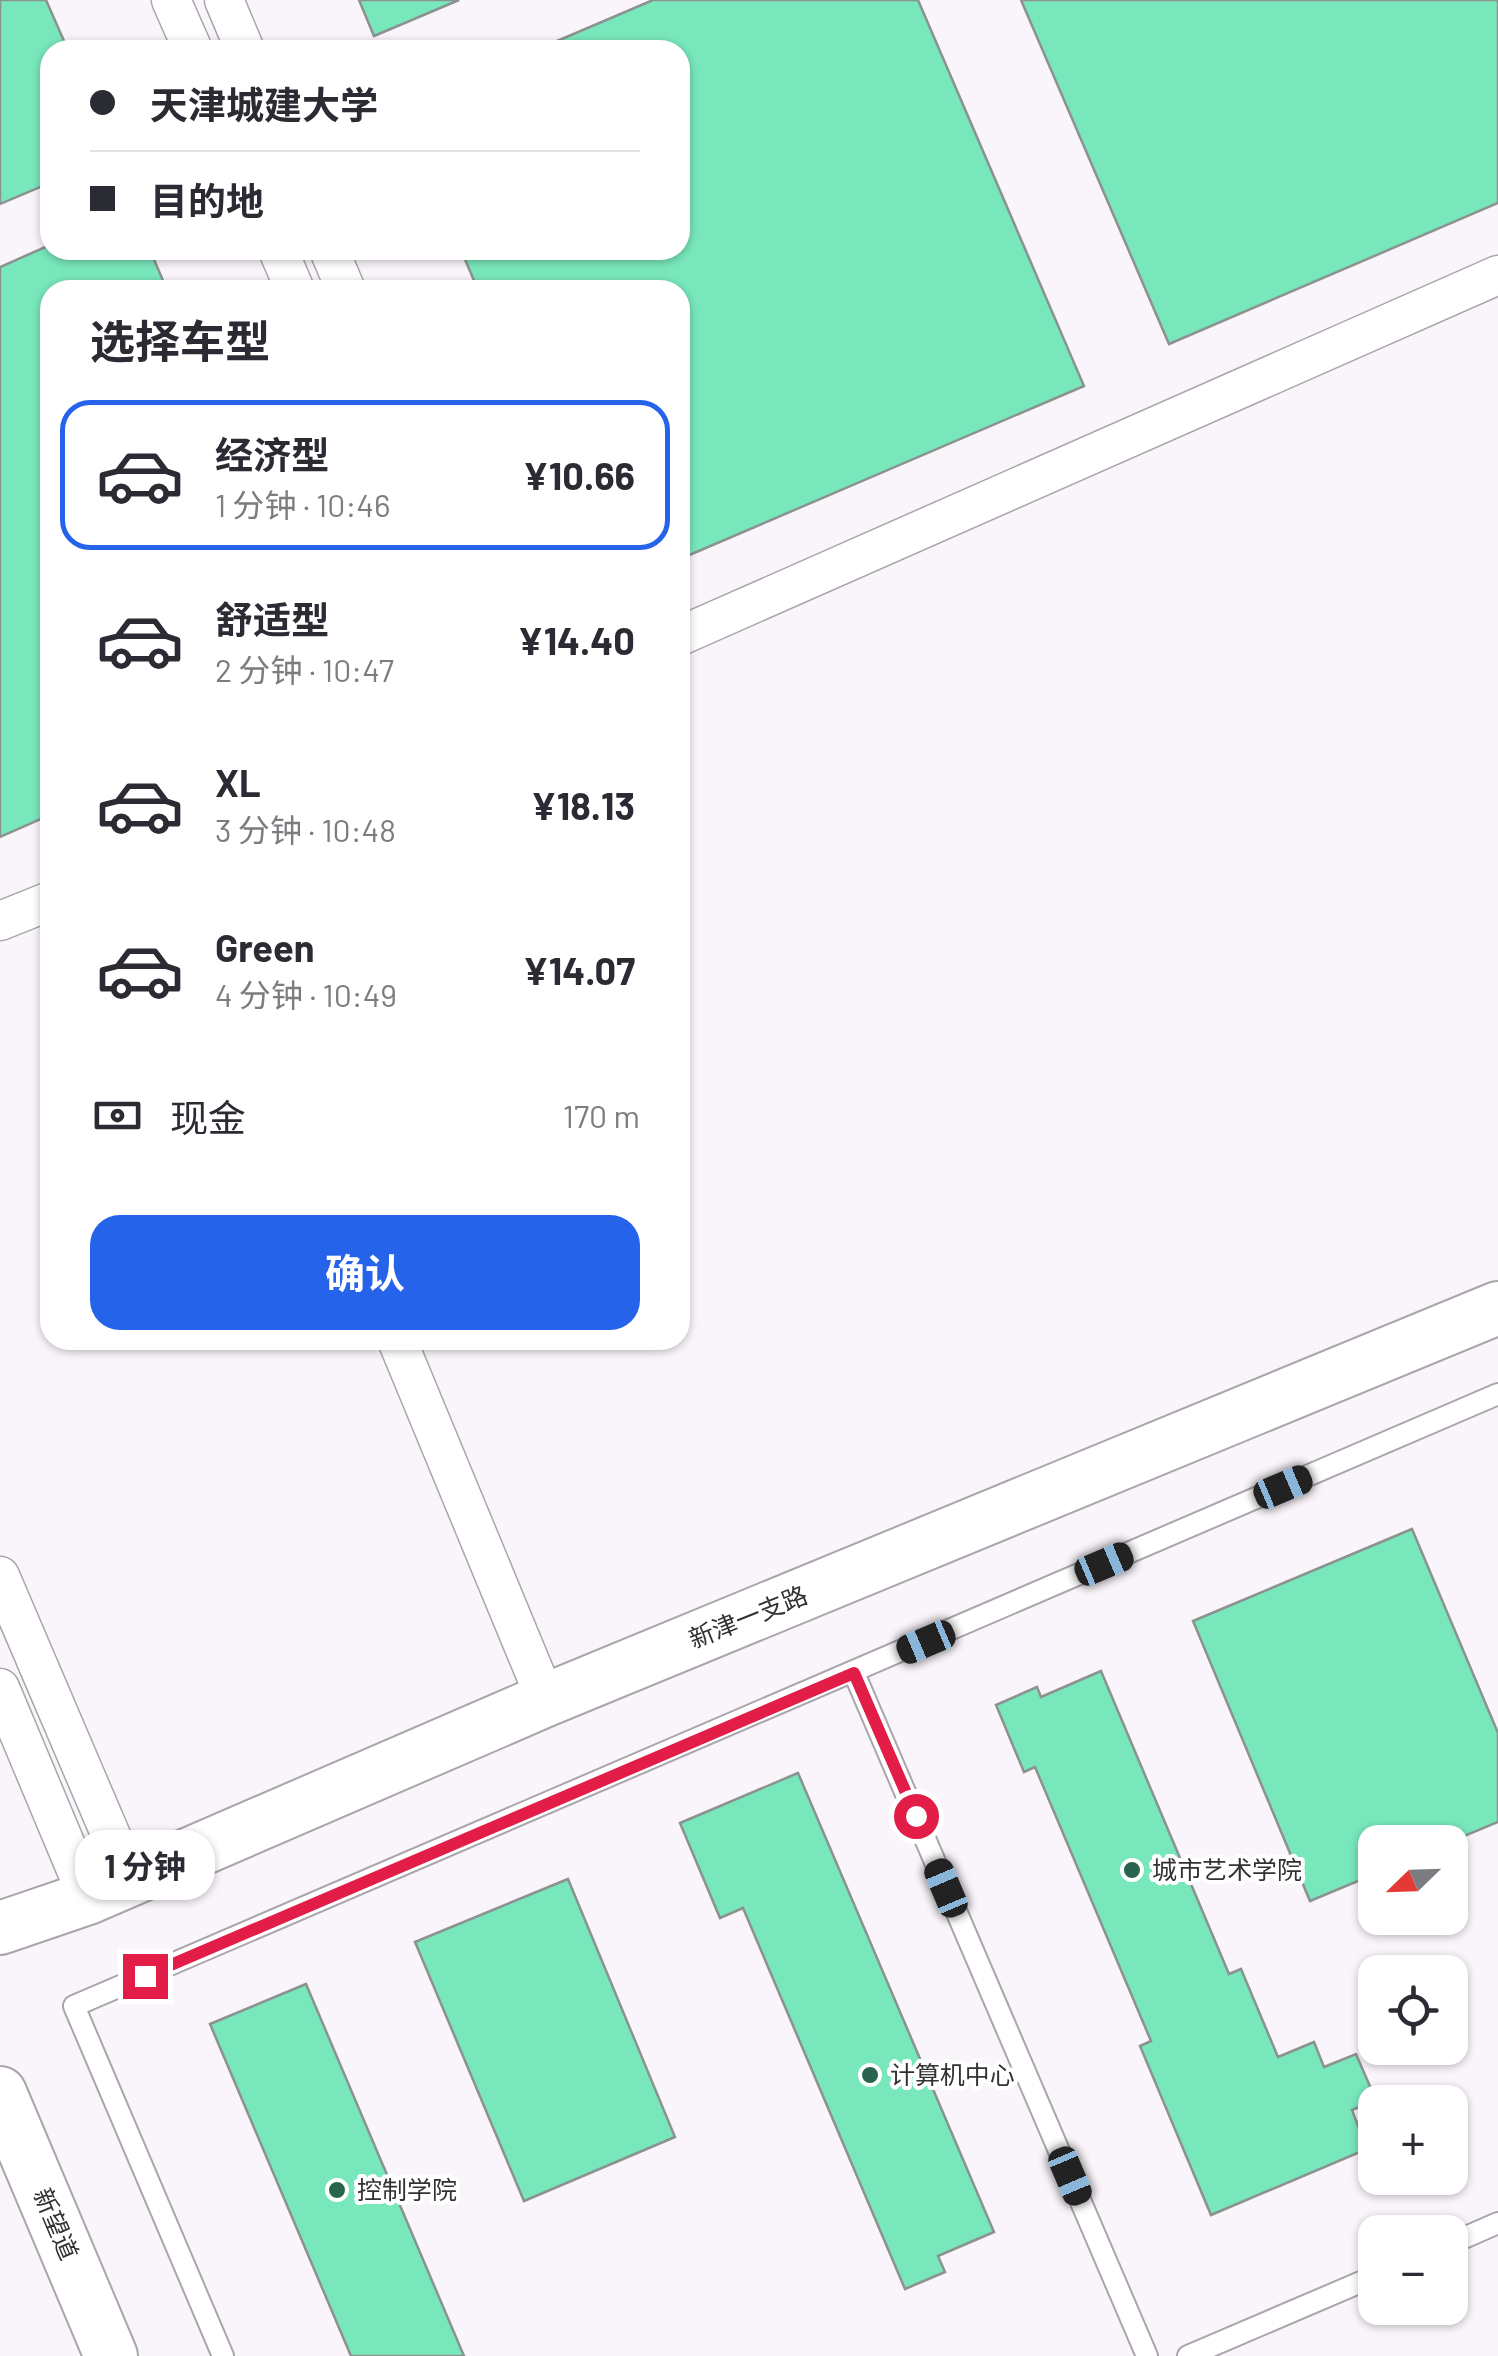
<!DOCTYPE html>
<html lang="zh">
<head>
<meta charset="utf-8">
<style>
  :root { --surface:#fff; --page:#f2f2f3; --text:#2b2b33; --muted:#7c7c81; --line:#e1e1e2; --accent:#2563eb }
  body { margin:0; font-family:Barlow,"Noto Sans SC",sans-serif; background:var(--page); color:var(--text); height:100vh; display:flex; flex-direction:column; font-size:38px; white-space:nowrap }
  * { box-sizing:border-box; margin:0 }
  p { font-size:32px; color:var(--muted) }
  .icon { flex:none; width:55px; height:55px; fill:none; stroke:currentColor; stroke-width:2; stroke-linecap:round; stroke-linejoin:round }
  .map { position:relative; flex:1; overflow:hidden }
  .sheet { position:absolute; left:40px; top:280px; width:650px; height:1070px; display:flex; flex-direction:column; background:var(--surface); border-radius:30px; box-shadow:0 2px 8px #0004 }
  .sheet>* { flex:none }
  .banner { position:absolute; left:40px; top:40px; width:650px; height:220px; border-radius:30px; box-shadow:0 2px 8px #0004; display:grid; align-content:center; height:220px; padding:0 50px; background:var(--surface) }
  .needle { width:65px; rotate:247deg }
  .tools { position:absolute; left:1358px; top:1825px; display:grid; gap:20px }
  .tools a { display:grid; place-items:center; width:110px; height:110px; border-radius:20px; background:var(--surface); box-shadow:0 2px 8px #0004; font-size:50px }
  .end { position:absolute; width:45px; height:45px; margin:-22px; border:12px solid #e11d48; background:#fff; box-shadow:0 0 0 5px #fff }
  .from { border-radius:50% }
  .bubble { position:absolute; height:70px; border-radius:30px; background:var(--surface); box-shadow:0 2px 8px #0004; font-size:32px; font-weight:700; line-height:70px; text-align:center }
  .car { position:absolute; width:30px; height:60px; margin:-30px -15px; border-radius:12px; box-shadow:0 0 8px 2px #0007; background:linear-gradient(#222 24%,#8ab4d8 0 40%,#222 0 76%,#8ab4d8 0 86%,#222 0) }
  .banner b { display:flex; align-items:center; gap:35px; height:95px; font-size:38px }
  .banner b+b { border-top:2px solid var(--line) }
  .banner i { width:25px; height:25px; background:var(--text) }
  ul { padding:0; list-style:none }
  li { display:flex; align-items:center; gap:30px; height:150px; margin:0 20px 15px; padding:0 30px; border:5px solid transparent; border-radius:30px }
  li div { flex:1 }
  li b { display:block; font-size:38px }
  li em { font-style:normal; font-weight:700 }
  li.active { border-color:var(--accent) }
  li>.icon { width:90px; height:90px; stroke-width:1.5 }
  h2 { padding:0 50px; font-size:45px; line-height:120px }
  .pay { display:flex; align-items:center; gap:25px; height:110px; padding:0 50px; font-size:38px }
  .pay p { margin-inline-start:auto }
  .action { display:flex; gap:20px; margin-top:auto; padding:20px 50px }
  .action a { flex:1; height:115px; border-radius:30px; background:var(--accent); color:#fff; font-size:40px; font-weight:700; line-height:115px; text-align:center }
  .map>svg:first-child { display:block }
  .building { fill:#78e7bb; stroke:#8b928f; stroke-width:2.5 }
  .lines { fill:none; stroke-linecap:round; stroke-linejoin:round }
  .lane-casing { stroke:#a9a5ab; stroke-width:24 }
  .street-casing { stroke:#a9a5ab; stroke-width:41 }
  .secondary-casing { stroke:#a9a5ab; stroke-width:56 }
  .lane { stroke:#fff; stroke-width:20 }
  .street { stroke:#fff; stroke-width:38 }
  .secondary { stroke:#fff; stroke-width:52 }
  .route { stroke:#e11d48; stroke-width:12 }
  .poi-dot { fill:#29644e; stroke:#fff; stroke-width:4 }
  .labels { text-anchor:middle; stroke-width:8; stroke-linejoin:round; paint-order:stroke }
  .street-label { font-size:25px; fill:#333134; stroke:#fff }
  .poi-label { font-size:25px; fill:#333134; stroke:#fff; text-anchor:start }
</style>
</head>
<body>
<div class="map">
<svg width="1498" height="2356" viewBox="0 0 1498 2356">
  <rect width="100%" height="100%" fill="#faf5fb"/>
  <!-- building -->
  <path class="building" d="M0,0H46L68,50H50V183L0,204Z
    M359,0H459L374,36Z
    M653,0H918L1084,386L680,559V290H478L461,250H680V50H536Z
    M1021,0H1498V203L1169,344Z
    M50,245V250H150L167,290H50V815L0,837V267Z
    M1412,1529L1498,1733V1822L1450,1842H1375V1874L1310,1901L1193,1621Z
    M1101,1671L1229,1974L1241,1969L1278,2057L1314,2042L1324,2067L1356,2054L1376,2100L1352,2110L1367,2149L1211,2215L1140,2046L1151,2041L1035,1767L1024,1772L996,1705L1037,1687L1041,1697Z
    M798,1773L994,2232L938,2256L945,2272L905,2289L743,1908L720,1918L680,1823Z
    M568,1879L675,2137L524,2201L415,1942Z
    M306,1984L464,2356H351L210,2024Z"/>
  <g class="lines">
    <defs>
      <path id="lane" d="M854,1673L1147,2356
        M1450,2244L1498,2223
        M223,2356L74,2006L1498,1394
        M1188,2356L1375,2276"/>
      <path id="street" d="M171,0L193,50
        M224,0L245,50
        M278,250L295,290
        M329,250L346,290
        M680,636L1498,275
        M0,921L50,901
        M397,1340L546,1700
        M0,1576L130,1880
        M0,1688L88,1898"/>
      <path id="secondary" d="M0,1928L88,1898L546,1700L1498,1308
        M0,2093L111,2356"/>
    </defs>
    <!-- lane casing -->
    <use href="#lane" class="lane-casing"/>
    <!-- street casing -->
    <use href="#street" class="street-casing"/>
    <!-- secondary casing -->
    <use href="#secondary" class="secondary-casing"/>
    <!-- lane -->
    <use href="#lane" class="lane"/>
    <!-- street -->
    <use href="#street" class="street"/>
    <!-- secondary -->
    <use href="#secondary" class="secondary"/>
  </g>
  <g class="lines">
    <!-- route -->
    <path class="route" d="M145,1976L854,1673L916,1816"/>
  </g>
  <!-- markers -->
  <g class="poi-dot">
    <circle cx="1132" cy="1870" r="10"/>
    <circle cx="870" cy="2075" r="10"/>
    <circle cx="337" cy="2190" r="10"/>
  </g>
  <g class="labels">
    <!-- street labels -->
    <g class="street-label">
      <text transform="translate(748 1617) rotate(-22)" y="9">新津一支路</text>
      <text transform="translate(56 2224) rotate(67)" y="9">新望道</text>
    </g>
    <!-- poi labels -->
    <g class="poi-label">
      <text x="1152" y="1879">城市艺术学院</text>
      <text x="890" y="2084">计算机中心</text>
      <text x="357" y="2199">控制学院</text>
    </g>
  </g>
</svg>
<div class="tools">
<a><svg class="needle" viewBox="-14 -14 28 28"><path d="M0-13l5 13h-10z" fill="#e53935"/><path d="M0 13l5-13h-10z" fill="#7c7c81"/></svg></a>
<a><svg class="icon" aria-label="locate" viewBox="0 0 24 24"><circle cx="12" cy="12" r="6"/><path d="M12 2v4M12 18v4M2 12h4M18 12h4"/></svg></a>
<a>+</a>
<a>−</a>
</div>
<i class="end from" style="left:916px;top:1816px"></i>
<i class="end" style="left:145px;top:1976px"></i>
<div class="bubble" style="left:75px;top:1830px;width:140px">1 分钟</div>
<i class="car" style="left:1283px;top:1487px;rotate:67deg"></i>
<i class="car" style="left:1104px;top:1564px;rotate:67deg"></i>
<i class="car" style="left:926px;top:1642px;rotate:247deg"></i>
<i class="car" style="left:946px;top:1888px;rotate:337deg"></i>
<i class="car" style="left:1070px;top:2176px;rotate:157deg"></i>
<div class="banner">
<b><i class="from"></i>天津城建大学</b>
<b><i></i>目的地</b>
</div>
<section class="sheet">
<h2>选择车型</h2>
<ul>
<li class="active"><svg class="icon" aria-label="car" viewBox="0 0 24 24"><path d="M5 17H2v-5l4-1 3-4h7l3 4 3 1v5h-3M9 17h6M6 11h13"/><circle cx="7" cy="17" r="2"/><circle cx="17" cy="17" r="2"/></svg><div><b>经济型</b><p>1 分钟 · 10:46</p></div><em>¥10.66</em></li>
<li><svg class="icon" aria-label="car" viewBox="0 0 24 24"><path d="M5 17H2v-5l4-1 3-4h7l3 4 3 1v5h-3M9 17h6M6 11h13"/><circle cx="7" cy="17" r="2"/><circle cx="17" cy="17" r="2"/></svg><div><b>舒适型</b><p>2 分钟 · 10:47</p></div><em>¥14.40</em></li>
<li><svg class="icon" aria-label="car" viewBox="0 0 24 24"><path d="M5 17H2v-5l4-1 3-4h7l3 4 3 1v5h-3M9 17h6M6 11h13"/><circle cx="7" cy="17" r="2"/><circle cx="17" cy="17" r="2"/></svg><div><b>XL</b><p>3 分钟 · 10:48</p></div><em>¥18.13</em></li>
<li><svg class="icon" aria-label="car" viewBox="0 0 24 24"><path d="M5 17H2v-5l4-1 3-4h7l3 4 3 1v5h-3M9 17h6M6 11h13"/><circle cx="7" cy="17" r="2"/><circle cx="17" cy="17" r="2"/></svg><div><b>Green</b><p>4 分钟 · 10:49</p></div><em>¥14.07</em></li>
</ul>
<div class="pay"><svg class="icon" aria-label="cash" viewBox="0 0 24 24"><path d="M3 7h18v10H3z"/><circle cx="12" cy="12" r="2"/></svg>现金<p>170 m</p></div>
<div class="action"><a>确认</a></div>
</section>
</div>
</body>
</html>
